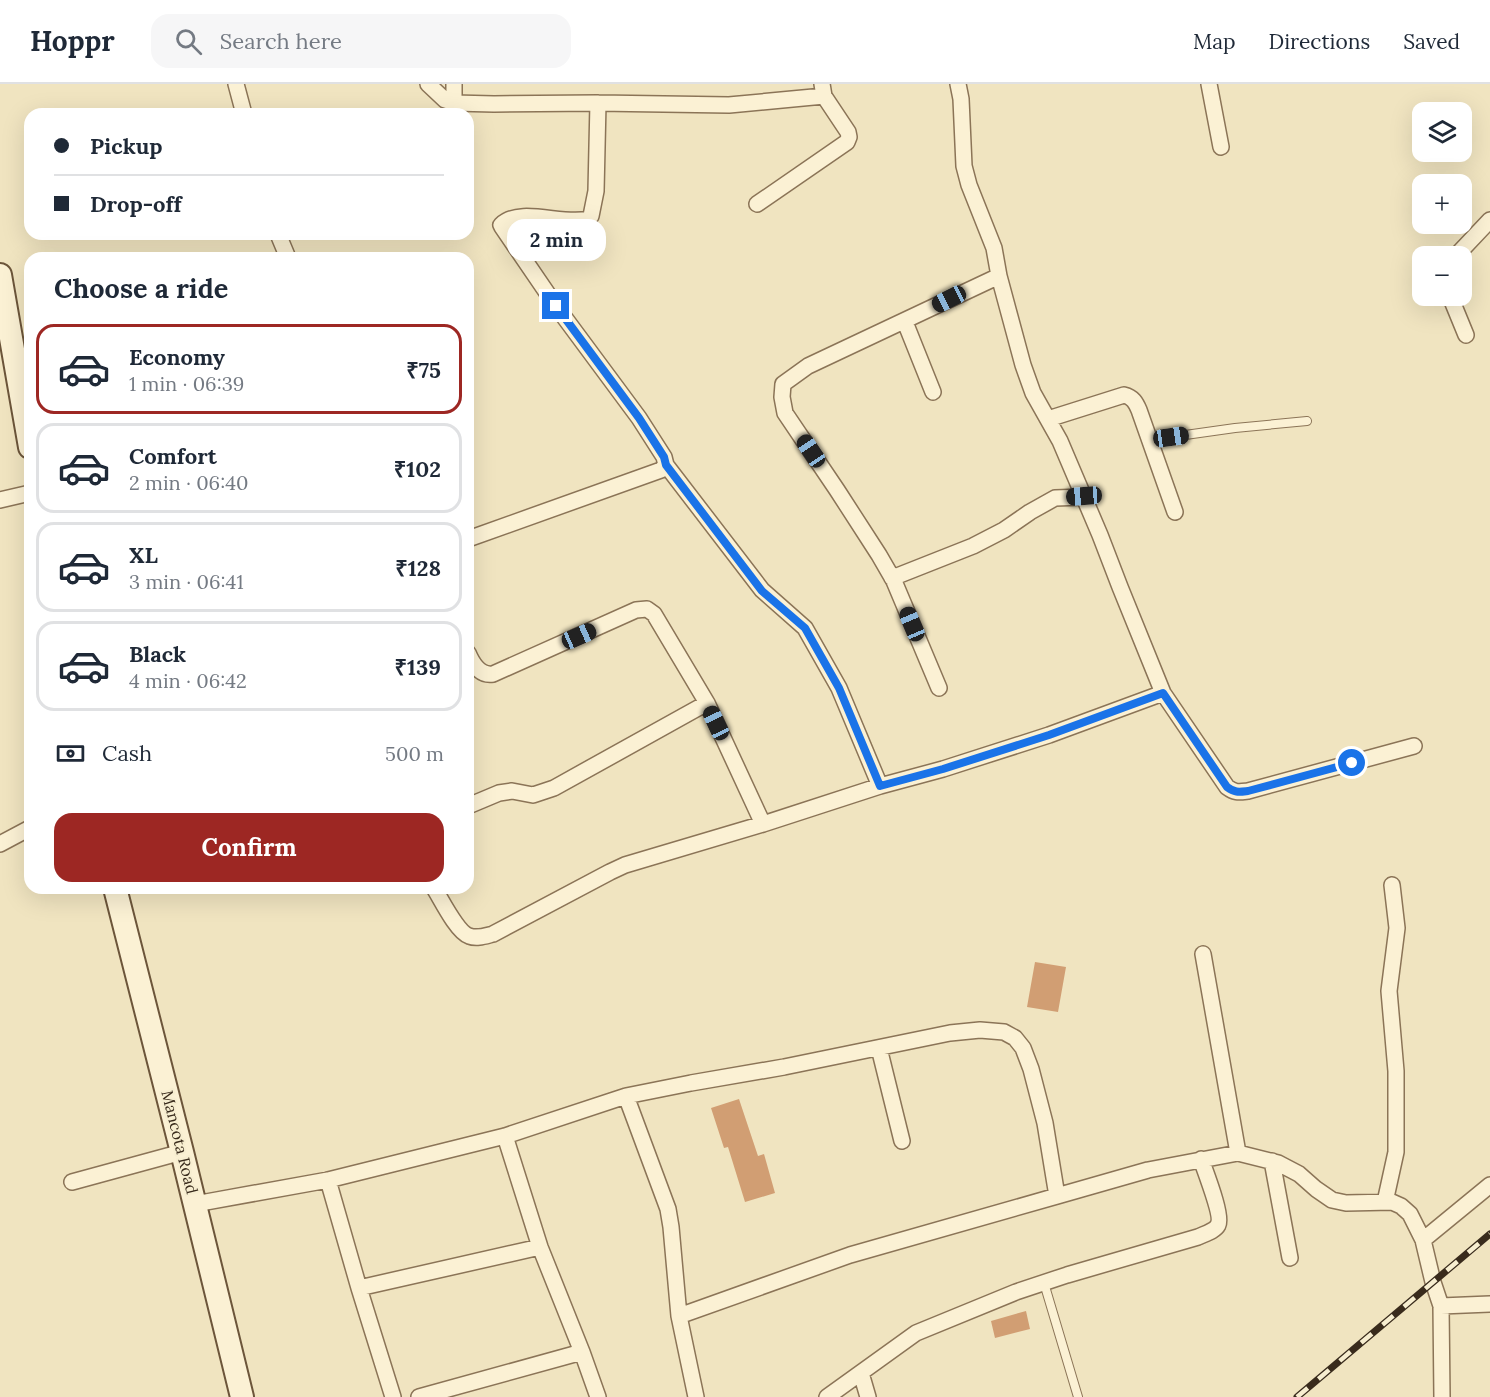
<!DOCTYPE html>
<html lang="en">
<head>
<meta charset="utf-8">
<style>
  :root { --surface:#fff; --page:#f6f6f7; --text:#1f2937; --muted:#747a83; --line:#e0e1e3; --accent:#9d2723 }
  body { margin:0; font-family:Lora,serif; background:var(--page); color:var(--text); height:100vh; display:flex; flex-direction:column; font-size:22px; white-space:nowrap }
  * { box-sizing:border-box; margin:0 }
  p { font-size:20px; color:var(--muted) }
  .icon { flex:none; width:33px; height:33px; fill:none; stroke:currentColor; stroke-width:2; stroke-linecap:round; stroke-linejoin:round }
  .map { position:relative; flex:1; overflow:hidden }
  .drawer { position:absolute; left:24px; top:168px; width:450px; height:642px; display:flex; flex-direction:column; background:var(--surface); border-radius:18px; box-shadow:0 6px 24px #0002 }
  .drawer>* { flex:none }
  .guide { position:absolute; left:24px; top:24px; width:450px; height:132px; border-radius:18px; box-shadow:0 6px 24px #0002; display:grid; align-content:center; height:132px; padding:0 30px; background:var(--surface) }
  .controls { position:absolute; left:1412px; top:18px; display:grid; gap:12px }
  .controls a { display:grid; place-items:center; width:60px; height:60px; border-radius:12px; background:var(--surface); box-shadow:0 6px 24px #0002; font-size:30px }
  .end { position:absolute; width:27px; height:27px; margin:-14px; border:8px solid #1a73e8; background:#fff; box-shadow:0 0 0 3px #fff }
  .from { border-radius:50% }
  .bubble { position:absolute; height:42px; border-radius:18px; background:var(--surface); box-shadow:0 6px 24px #0002; font-size:20px; font-weight:800; line-height:42px; text-align:center }
  .car { position:absolute; width:18px; height:36px; margin:-18px -9px; border-radius:8px; box-shadow:0 0 4px 2px #0007; background:linear-gradient(#222 24%,#8ab4d8 0 40%,#222 0 76%,#8ab4d8 0 86%,#222 0) }
  .guide b { display:flex; align-items:center; gap:21px; height:57px; font-size:22px }
  .guide b+b { border-top:2px solid var(--line) }
  .guide i { width:15px; height:15px; background:var(--text) }
  ul { padding:0; list-style:none }
  li { display:flex; align-items:center; gap:18px; height:90px; margin:0 12px 9px; padding:0 18px; border:3px solid var(--line); border-radius:18px }
  li div { flex:1 }
  li b { display:block; font-size:22px }
  li em { font-style:normal; font-weight:800 }
  li.on { border-color:var(--accent) }
  li>.icon { width:54px; height:54px; stroke-width:1.5 }
  h2 { padding:0 30px; font-size:27px; line-height:72px }
  .pay { display:flex; align-items:center; gap:15px; height:66px; padding:0 30px; font-size:22px }
  .pay p { margin-inline-start:auto }
  .button { display:flex; gap:12px; margin-top:auto; padding:12px 30px }
  .button a { flex:1; height:69px; border-radius:18px; background:var(--accent); color:#fff; font-size:24px; font-weight:800; line-height:69px; text-align:center }
  header { display:flex; align-items:center; gap:36px; box-sizing:border-box; height:84px; padding:0 30px; background:var(--surface); border-bottom:2px solid var(--line) }
  header strong { font-size:28px }
  nav { display:flex; gap:33px; margin-inline-start:auto; font-size:21px }
  .search { width:420px; height:54px; background:var(--page); display:flex; align-items:center; gap:15px; box-sizing:border-box; padding:0 21px; border-radius:18px; color:var(--muted); font-size:22px }
  .map>svg:first-child { display:block }
  .building { fill:#d19e73 }
  .lines { fill:none; stroke-linecap:round; stroke-linejoin:round }
  .service-casing { stroke:#8b7457; stroke-width:10 }
  .minor-casing { stroke:#8b7457; stroke-width:18 }
  .secondary-casing { stroke:#6c553a; stroke-width:26 }
  .service { stroke:#fbf1d4; stroke-width:8 }
  .minor { stroke:#fbf1d4; stroke-width:15 }
  .secondary { stroke:#fbf1d4; stroke-width:22 }
  .rail-casing { stroke:#392b1c; stroke-width:7 }
  .rail { stroke:#f7eed0; stroke-width:4.5; stroke-dasharray:14; stroke-linecap:butt }
  .route { stroke:#1a73e8; stroke-width:8 }
  .labels { text-anchor:middle; stroke-width:4.5; stroke-linejoin:round; paint-order:stroke }
  .street-label { font-size:16px; fill:#392b1c; stroke:#f7eed0 }
</style>
</head>
<body>
<header>
<strong>Hoppr</strong>
<div class="search"><svg class="icon" aria-label="search" viewBox="0 0 24 24"><circle cx="10" cy="10" r="6"/><path d="M15 15l6 6"/></svg>Search here</div>
<nav><a>Map</a><a>Directions</a><a>Saved</a></nav>
</header>
<div class="map">
<svg width="1490" height="1313" viewBox="0 0 1490 1313">
  <rect width="100%" height="100%" fill="#f0e4c0"/>
  <!-- building -->
  <path class="building" d="M1035,878L1066,883L1058,928L1027,923Z
    M739,1015L758,1072L764,1070L775,1109L745,1118L728,1063L724,1064L711,1024Z
    M1026,1227L1030,1245L995,1254L991,1237Z"/>
  <g class="lines">
    <defs>
      <path id="service" d="M1150,356L1235,344L1307,337
        M1044,1199L1078,1313"/>
      <path id="minor" d="M236,0L244,30
        M428,0L445,16L454,19L494,20L598,19L729,21L824,12L822,0
        M454,0V19
        M958,0L961,15L964,82L969,101L994,164L999,192L1023,281L1033,309L1060,357L1100,451L1120,503L1163,609L1227,703C1235,709 1239,708 1248,707L1414,662
        M1209,0L1221,63
        M757,120L847,58L849,53L848,48L824,12
        M278,150L288,174
        M1456,172L1490,136
        M1450,212L1466,251
        M905,238L933,308
        M1048,335L1124,311C1133,313 1136,319 1139,326L1175,428
        M666,381L762,506L805,544L839,604L880,702
        M0,416L30,409
        M468,455L661,386L666,381L664,373L639,334L556,222L502,143L501,141C520,122 564,142 588,135L591,132L596,107L598,19
        M892,494L973,462L1004,446L1030,428L1055,414L1084,413
        M468,569C473,581 480,592 493,590L636,526L647,525L654,530L707,619L763,740L880,702L943,685L1049,651L1163,609
        M939,604L894,497L879,471L837,406L785,329L782,313L783,300L808,282L999,192
        M468,722L499,709L512,707L533,711L554,704L707,619
        M0,760L30,744
        M434,804C441,815 457,848 469,852C477,855 485,852 493,850L610,788L625,781L763,740
        M1203,870L1238,1069
        M879,964L902,1057
        M626,1012L668,1125L671,1143L679,1232L696,1313
        M505,1052L540,1163L582,1268L598,1313
        M1272,1077L1290,1174
        M328,1096L359,1204L393,1313
        M72,1098L182,1068
        M1385,1118L1396,1068V987L1389,907L1397,844L1392,801
        M195,1120L328,1096L505,1052L626,1012L691,999L784,983L950,949L980,946L1004,948L1015,954L1023,964L1031,985L1045,1039L1057,1112L1148,1086L1238,1069L1278,1079L1299,1090L1316,1105L1332,1116L1346,1119L1392,1118L1401,1122L1410,1130L1423,1156L1433,1198L1441,1222L1442,1313
        M1423,1156L1490,1101
        M359,1204L540,1163
        M1441,1222L1490,1220
        M679,1232L850,1171L1057,1112
        M861,1289L868,1313
        M419,1313L582,1268
        M827,1313L916,1249L1016,1208L1067,1191L1198,1153C1204,1150 1215,1147 1218,1141C1223,1132 1205,1087 1201,1075"/>
      <path id="secondary" d="M0,191L30,363
        M115,804L182,1068L242,1313"/>
    </defs>
    <!-- service casing -->
    <use href="#service" class="service-casing"/>
    <!-- minor casing -->
    <use href="#minor" class="minor-casing"/>
    <!-- secondary casing -->
    <use href="#secondary" class="secondary-casing"/>
    <!-- service -->
    <use href="#service" class="service"/>
    <!-- minor -->
    <use href="#minor" class="minor"/>
    <!-- secondary -->
    <use href="#secondary" class="secondary"/>
    <defs>
      <path id="rail" d="M1297,1313L1490,1150"/>
    </defs>
    <!-- rail casing -->
    <use href="#rail" class="rail-casing"/>
    <!-- rail -->
    <use href="#rail" class="rail"/>
  </g>
  <g class="lines">
    <!-- route -->
    <path class="route" d="M556,222L639,334L664,373L666,381L762,507L805,544L839,604L880,702L943,685L1049,651L1163,609L1227,703C1235,709 1239,708 1248,707L1352,679"/>
  </g>
  <g class="labels">
    <!-- street labels -->
    <g class="street-label">
      <text transform="translate(180 1058) rotate(76)" y="6">Mancota Road</text>
    </g>
  </g>
</svg>
<div class="controls">
<a><svg class="icon" aria-label="layers" viewBox="0 0 24 24"><path d="M12 4l9 5-9 5-9-5zM3 14l9 5 9-5"/></svg></a>
<a>+</a>
<a>−</a>
</div>
<i class="end from" style="left:1352px;top:679px"></i>
<i class="end" style="left:556px;top:222px"></i>
<div class="bubble" style="left:507px;top:135px;width:99px">2 min</div>
<i class="car" style="left:949px;top:215px;rotate:243deg"></i>
<i class="car" style="left:1171px;top:353px;rotate:82deg"></i>
<i class="car" style="left:811px;top:367px;rotate:326deg"></i>
<i class="car" style="left:1084px;top:412px;rotate:266deg"></i>
<i class="car" style="left:912px;top:540px;rotate:337deg"></i>
<i class="car" style="left:579px;top:552px;rotate:66deg"></i>
<i class="car" style="left:716px;top:639px;rotate:335deg"></i>
<div class="guide">
<b><i class="from"></i>Pickup</b>
<b><i></i>Drop-off</b>
</div>
<section class="drawer">
<h2>Choose a ride</h2>
<ul>
<li class="on"><svg class="icon" aria-label="car" viewBox="0 0 24 24"><path d="M5 17H2v-5l4-1 3-4h7l3 4 3 1v5h-3M9 17h6M6 11h13"/><circle cx="7" cy="17" r="2"/><circle cx="17" cy="17" r="2"/></svg><div><b>Economy</b><p>1 min · 06:39</p></div><em>₹75</em></li>
<li><svg class="icon" aria-label="car" viewBox="0 0 24 24"><path d="M5 17H2v-5l4-1 3-4h7l3 4 3 1v5h-3M9 17h6M6 11h13"/><circle cx="7" cy="17" r="2"/><circle cx="17" cy="17" r="2"/></svg><div><b>Comfort</b><p>2 min · 06:40</p></div><em>₹102</em></li>
<li><svg class="icon" aria-label="car" viewBox="0 0 24 24"><path d="M5 17H2v-5l4-1 3-4h7l3 4 3 1v5h-3M9 17h6M6 11h13"/><circle cx="7" cy="17" r="2"/><circle cx="17" cy="17" r="2"/></svg><div><b>XL</b><p>3 min · 06:41</p></div><em>₹128</em></li>
<li><svg class="icon" aria-label="car" viewBox="0 0 24 24"><path d="M5 17H2v-5l4-1 3-4h7l3 4 3 1v5h-3M9 17h6M6 11h13"/><circle cx="7" cy="17" r="2"/><circle cx="17" cy="17" r="2"/></svg><div><b>Black</b><p>4 min · 06:42</p></div><em>₹139</em></li>
</ul>
<div class="pay"><svg class="icon" aria-label="cash" viewBox="0 0 24 24"><path d="M3 7h18v10H3z"/><circle cx="12" cy="12" r="2"/></svg>Cash<p>500 m</p></div>
<div class="button"><a>Confirm</a></div>
</section>
</div>
</body>
</html>
